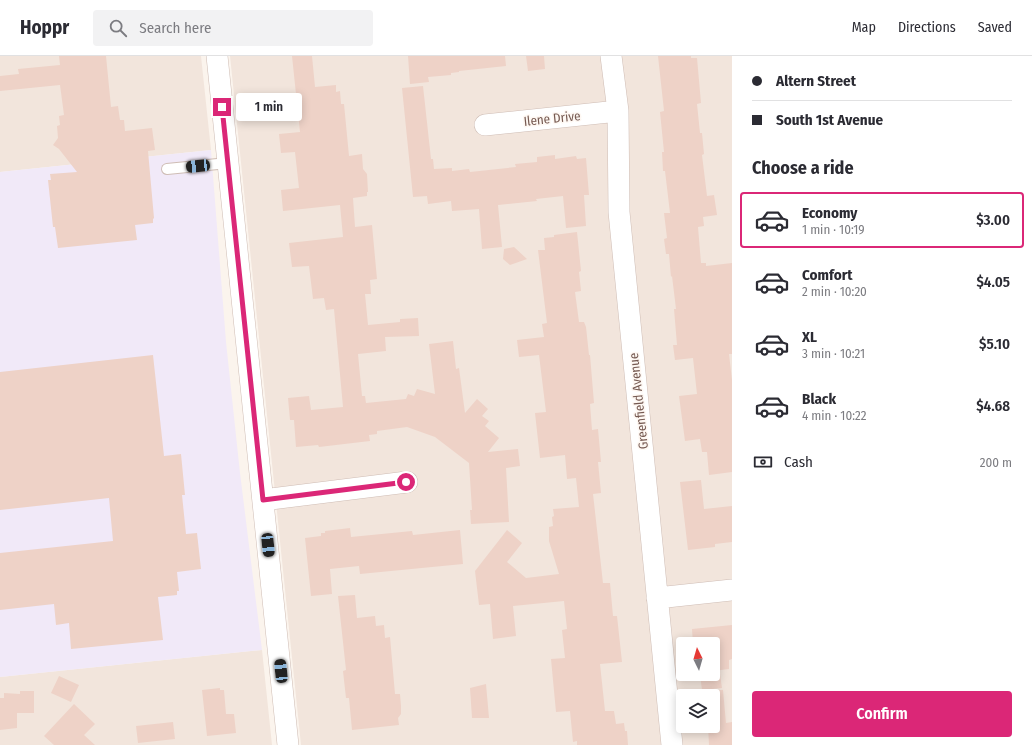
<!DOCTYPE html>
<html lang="en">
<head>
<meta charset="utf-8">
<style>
  :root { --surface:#fff; --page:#f2f2f3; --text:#2b2b33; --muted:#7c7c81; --line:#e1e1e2; --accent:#db2777 }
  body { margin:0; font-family:"Fira Sans Condensed",sans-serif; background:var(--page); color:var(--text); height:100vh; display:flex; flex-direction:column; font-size:15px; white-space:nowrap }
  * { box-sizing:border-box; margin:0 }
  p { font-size:13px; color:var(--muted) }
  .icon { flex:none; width:22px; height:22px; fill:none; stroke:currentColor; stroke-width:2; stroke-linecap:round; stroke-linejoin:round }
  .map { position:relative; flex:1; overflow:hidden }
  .sheet { display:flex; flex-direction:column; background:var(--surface); width:300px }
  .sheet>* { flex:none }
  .top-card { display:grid; align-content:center; height:88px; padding:0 20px; background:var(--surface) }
  .needle { width:26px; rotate:355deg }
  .controls { position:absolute; left:676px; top:581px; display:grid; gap:8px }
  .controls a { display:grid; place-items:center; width:44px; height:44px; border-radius:4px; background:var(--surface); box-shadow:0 2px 10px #0003; font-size:20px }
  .end { position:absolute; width:18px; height:18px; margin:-9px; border:5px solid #db2777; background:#fff; box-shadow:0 0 0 2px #fff }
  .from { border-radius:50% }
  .bubble { position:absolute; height:28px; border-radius:4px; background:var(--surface); box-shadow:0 2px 10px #0003; font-size:13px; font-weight:600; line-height:28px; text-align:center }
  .car { position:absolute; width:12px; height:24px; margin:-12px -6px; border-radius:5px; box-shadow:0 0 3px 1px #0007; background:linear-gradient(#222 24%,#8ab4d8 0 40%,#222 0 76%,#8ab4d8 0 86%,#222 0) }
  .top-card b { display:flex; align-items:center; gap:14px; height:38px; font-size:15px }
  .top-card b+b { border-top:1px solid var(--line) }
  .top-card i { width:10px; height:10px; background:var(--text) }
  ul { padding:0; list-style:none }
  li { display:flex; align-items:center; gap:12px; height:56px; margin:0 8px 6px; padding:0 12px; border:2px solid transparent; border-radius:4px }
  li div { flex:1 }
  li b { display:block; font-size:15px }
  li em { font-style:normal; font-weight:600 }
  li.current { border-color:var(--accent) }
  li>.icon { width:36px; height:36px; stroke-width:1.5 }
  h2 { padding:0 20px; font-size:18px; line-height:48px }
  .pay { display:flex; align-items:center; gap:10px; height:44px; padding:0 20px; font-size:15px }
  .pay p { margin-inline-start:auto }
  .button { display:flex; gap:8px; margin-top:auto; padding:8px 20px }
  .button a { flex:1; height:46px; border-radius:4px; background:var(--accent); color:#fff; font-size:16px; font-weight:600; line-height:46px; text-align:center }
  header { display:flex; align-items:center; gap:24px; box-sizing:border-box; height:56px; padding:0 20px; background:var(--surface); border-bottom:1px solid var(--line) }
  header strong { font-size:19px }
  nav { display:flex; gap:22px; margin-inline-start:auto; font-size:14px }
  .search { width:280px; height:36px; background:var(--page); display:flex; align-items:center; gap:10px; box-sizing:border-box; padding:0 14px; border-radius:4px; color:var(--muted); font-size:15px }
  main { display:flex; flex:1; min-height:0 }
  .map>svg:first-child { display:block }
  .residential { fill:#f2e5dc; fill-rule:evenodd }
  .education { fill:#f1e9f8 }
  .building { fill:#eed2c7 }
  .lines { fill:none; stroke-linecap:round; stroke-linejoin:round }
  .service-casing { stroke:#cfbdb5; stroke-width:12 }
  .minor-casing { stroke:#cfbdb5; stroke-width:22 }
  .service { stroke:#fff; stroke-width:10 }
  .minor { stroke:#fff; stroke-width:21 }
  .route { stroke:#db2777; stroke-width:5 }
  .labels { text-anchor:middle; stroke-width:3; stroke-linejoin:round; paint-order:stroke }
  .street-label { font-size:13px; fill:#755951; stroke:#fef8f3 }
</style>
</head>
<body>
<header>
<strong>Hoppr</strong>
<div class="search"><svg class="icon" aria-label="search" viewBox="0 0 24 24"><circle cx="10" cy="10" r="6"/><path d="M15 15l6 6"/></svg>Search here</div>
<nav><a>Map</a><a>Directions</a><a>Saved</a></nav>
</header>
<main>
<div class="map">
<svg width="732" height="689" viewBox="0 0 732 689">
  <rect width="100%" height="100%" fill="#fbf4ed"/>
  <!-- residential -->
  <path class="residential" d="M0,0H201L211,94L0,116Z
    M230,0H732V689H301ZM683,588H713V618H683ZM683,640H713V670H683Z
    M262,594L272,689H0V621Z"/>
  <!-- education -->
  <path class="education" d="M211,94L226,286L240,417L262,594L0,621V116Z"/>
  <!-- building -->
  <path class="building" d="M59,0H106L111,51L118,50L120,64H124L125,75L152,72L155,94L148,95L154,162L153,163V167L135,169L137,184L58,192L55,171H53L48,124H51L50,118L77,116L59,93L53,89L58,82L57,70L60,69L59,60L64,59L60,29L0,35V20L19,18L18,13L60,9Z
    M292,0H312L315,31L336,29V36L340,35L341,48H344L349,100L362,98L363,113L367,118L368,136H367V140L353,142L355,171L372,169L377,223L370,224L371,238H365L368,269L400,266V263L418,262L419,280L385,281L386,295L358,298L362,340H365L366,347L406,343L408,338L414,340L417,333L435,338L429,288L453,285L456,313L459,312L465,357L477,343L488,353L482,360L489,365L485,370L499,382L488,396L518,393L520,410L506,412L509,466L471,468L470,454H472L469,407L435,381L407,371L377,375V378L369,379L370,385L319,391L318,389L296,391L294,364H290L288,342L309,340L311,354L343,351L334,253L326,254L324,242L313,243L309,210L292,211L289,187L343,181L340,149L283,155L281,134L299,132L295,96L281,97L279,78L300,76Z
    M408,0H505L506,10L459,15V16L451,17V19L428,21L429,26L410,28Z
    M526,0H544L545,13L528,15Z
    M658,0H691V2H697L701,47L697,48L700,77H702L704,98L702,99L707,140L714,139L717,159L703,161L704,170L698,171L701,207H706V210L732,207V298H729L732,324V416L709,419L707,396H702L700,383L685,385L679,340L697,338L693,302L675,304L673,289H677L674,253H676L672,220L671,221L669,198H666L664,183L667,182L664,157H670L665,115H663L662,96H664L660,56L664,55Z
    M423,30L431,103H433L434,113L452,112V115L469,113L470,116L516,111L515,108L537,106V101L555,99V103L576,100L577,103L586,102L589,139H584L586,170L566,172L563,140L536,143L537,145L498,149L502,191L482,193L479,153L452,155L451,145L428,148L427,140L413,141L402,32Z
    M577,176L581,215L579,216L581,235L575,236L579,266H584L586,271L589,299H590L594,347L590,348L592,374L598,373L601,406H598L601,437L593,438L603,527H610L613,560H617L622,606L600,608L605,655H614L616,668L624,667L625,675H627L628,689H577V685L573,686L570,655L556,656L551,603L565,602L562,574L567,573L564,545L513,550L516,580L493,583L490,548L479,549L475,515L507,474L522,487L507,506L526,522L559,518L549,485V471L553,470L552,461L554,460L553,453L579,451L576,422L567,423L565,399L540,402L535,357L546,356L539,299L519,301L517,284L544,281L542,268L547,267L538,194H545L544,182L554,181V179Z
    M514,191L527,203L510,209L503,203L504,193Z
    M153,299L164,400L181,398L185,439H182L186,478L197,477L201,513L177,516L179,535H177V539L158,541L163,584L71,593L69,567L56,569L54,548L0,554V497L113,485L109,442L0,454V316Z
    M701,424L704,453L732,450V486L715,488V491L688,494L680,426Z
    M350,472L351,481L412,475L413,479L460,474L463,508L360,518L359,510L330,513L332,538L311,540L305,482L321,480V477H325V475Z
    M355,539L357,562L375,560L376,570L384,569L385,582L390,581L395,638H400L401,650V658L398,662L399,669L352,674L349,642H346L343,615L346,614L338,540Z
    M732,569V603L729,604V613L713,615V588H693L692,573Z
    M700,618H720L722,632L702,634Z
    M59,620L79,629L71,646L51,637Z
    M486,628L489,662H472L470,632Z
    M220,632V634H224L226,658H234L236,677L207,680L202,634Z
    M713,634H723L726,667L732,666V689H709L708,670H713Z
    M20,635H34V657H17V672L0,674V642H4V637L20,638Z
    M74,648L95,668L84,679L95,689H54L44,680Z
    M173,666L175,683L138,687L136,670Z"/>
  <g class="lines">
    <defs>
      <path id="service" d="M167,113L228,107"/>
      <path id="minor" d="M217,0L288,689
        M611,0L618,55L619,156L672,689
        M485,69L618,55
        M263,444L407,426
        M657,542L732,534"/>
    </defs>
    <!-- service casing -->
    <use href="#service" class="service-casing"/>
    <!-- minor casing -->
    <use href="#minor" class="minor-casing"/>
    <!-- service -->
    <use href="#service" class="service"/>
    <!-- minor -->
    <use href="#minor" class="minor"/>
  </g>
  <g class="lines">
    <!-- route -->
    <path class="route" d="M222,51L263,444L406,426"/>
  </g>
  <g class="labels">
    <!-- street labels -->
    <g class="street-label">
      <text transform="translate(552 62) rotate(-6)" y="5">Ilene Drive</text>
      <text transform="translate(638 345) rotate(-96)" y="5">Greenfield Avenue</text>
    </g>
  </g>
</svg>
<div class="controls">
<a><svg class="needle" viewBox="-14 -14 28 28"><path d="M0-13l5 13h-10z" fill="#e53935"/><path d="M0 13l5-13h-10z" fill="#7c7c81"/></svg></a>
<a><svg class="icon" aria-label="layers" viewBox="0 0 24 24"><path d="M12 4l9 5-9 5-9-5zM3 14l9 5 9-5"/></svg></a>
</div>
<i class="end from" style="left:406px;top:426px"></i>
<i class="end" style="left:222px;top:51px"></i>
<div class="bubble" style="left:236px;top:37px;width:66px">1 min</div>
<i class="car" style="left:198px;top:110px;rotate:264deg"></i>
<i class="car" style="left:268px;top:489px;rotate:174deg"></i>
<i class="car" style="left:281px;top:615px;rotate:354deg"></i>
</div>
<section class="sheet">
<div class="top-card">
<b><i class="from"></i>Altern Street</b>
<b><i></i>South 1st Avenue</b>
</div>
<h2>Choose a ride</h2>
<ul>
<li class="current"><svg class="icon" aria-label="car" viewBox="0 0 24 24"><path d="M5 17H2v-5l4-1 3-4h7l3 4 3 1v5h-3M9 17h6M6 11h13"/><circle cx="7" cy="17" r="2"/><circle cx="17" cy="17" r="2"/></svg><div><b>Economy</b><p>1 min · 10:19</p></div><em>$3.00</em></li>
<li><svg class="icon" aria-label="car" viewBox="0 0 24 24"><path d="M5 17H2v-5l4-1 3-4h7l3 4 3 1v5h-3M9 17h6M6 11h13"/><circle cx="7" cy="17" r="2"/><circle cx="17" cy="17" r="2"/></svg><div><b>Comfort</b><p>2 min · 10:20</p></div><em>$4.05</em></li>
<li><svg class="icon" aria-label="car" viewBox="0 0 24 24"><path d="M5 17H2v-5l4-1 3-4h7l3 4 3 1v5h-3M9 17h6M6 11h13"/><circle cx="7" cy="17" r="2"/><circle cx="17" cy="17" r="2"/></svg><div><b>XL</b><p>3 min · 10:21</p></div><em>$5.10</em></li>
<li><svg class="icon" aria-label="car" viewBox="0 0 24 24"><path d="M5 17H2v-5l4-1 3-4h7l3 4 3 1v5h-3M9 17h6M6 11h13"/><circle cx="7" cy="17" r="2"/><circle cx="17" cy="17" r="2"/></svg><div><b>Black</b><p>4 min · 10:22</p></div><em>$4.68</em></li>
</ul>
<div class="pay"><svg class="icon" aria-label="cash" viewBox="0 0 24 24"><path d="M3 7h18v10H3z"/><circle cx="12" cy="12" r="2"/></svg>Cash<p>200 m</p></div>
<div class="button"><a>Confirm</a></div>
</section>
</main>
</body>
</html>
